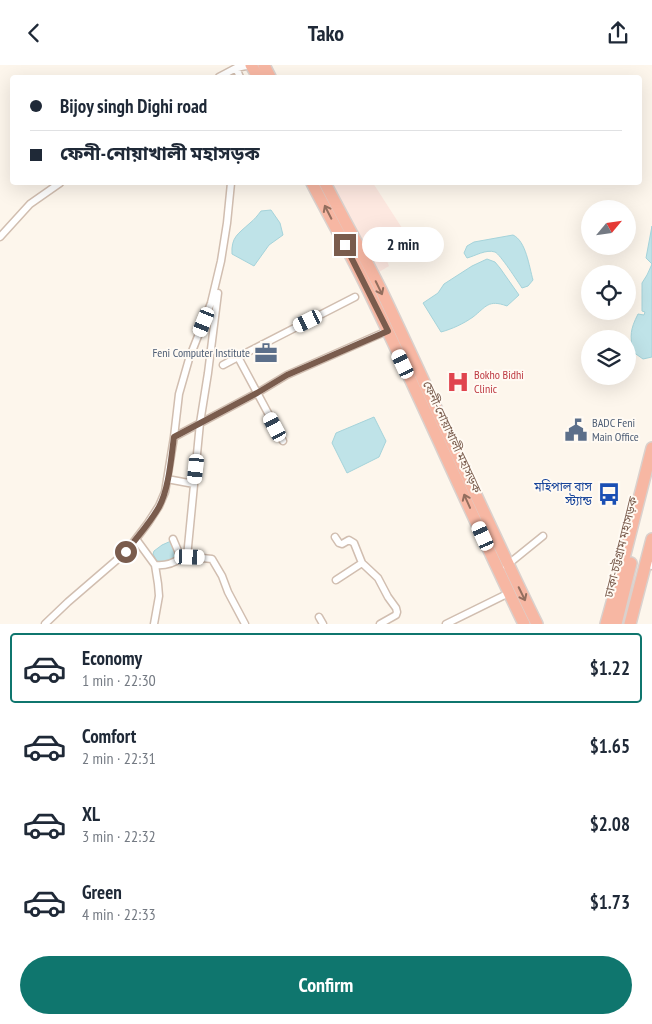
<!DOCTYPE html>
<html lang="en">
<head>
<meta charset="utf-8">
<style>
  :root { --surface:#fff; --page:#f6f6f7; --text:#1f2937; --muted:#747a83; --line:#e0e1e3; --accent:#0f766e }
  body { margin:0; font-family:"PT Sans Narrow","Noto Sans Bengali",sans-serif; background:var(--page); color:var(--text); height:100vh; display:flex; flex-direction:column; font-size:19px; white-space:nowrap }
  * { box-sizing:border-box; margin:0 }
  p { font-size:16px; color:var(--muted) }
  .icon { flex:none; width:28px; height:28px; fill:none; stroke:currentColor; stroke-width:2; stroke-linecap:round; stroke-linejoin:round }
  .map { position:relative; height:559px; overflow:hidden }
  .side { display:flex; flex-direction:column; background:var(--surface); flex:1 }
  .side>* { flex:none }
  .banner { position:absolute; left:10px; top:10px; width:632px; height:110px; border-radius:5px; box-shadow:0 5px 20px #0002; display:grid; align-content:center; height:110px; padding:0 20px; background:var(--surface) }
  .needle { width:32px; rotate:61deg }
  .tools { position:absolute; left:581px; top:135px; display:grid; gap:10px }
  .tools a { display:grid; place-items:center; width:55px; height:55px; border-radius:50%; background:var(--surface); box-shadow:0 5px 20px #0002; font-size:25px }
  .end { position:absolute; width:22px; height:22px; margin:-11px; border:6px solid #7a5c4d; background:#fff; box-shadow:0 0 0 2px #fff }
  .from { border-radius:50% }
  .bubble { position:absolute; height:35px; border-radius:18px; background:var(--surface); box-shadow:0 5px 20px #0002; font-size:16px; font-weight:800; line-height:35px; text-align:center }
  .car { position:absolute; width:15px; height:30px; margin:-15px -8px; border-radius:6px; box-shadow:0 0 4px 1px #0007; background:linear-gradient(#fff 24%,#345 0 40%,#fff 0 76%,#345 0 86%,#fff 0) }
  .banner b { display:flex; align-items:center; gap:18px; height:48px; font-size:19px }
  .banner b+b { border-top:1px solid var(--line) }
  .banner i { width:12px; height:12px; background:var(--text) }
  ul { padding:9px 0 0; list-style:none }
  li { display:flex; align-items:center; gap:15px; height:70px; margin:0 10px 8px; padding:0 10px; border:2px solid transparent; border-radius:5px }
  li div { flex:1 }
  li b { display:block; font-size:19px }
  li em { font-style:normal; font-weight:800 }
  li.on { border-color:var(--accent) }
  li>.icon { width:45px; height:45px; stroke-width:1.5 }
  .action { display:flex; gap:10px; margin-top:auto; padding:10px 20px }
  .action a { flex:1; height:58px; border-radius:30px; background:var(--accent); color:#fff; font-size:20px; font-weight:800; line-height:58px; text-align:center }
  header { display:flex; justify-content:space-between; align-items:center; height:65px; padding:0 20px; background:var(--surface); font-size:22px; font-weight:800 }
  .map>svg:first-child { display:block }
  .commercial { fill:#fde8e0 }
  .water { fill:#bfe3e8; stroke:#a5d3da }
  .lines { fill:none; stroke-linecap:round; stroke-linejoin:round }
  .street-casing { stroke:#d1beb0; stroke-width:9 }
  .highway-casing { stroke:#dad1cd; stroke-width:14 }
  .street { stroke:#fff; stroke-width:6 }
  .highway { stroke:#f7b7a3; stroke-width:11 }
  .oneway { stroke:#936e5e }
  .route { stroke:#7a5c4d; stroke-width:6 }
  .labels { text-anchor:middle; stroke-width:4; stroke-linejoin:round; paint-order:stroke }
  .service-label { font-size:12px; fill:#4e5e75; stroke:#fffaf3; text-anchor:end }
  .health-label { font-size:12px; fill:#be3a42; stroke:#fffaf3; text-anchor:start }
  .street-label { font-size:12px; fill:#7a5c4d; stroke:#fffaf3 }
  .transit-label { font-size:12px; fill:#164399; stroke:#fffaf3; text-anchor:end }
</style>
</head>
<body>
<header><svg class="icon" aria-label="back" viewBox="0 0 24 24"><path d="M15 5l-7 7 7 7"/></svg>Tako<svg class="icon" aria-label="share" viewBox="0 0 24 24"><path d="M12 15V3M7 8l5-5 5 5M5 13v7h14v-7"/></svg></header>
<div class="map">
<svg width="652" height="559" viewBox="0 0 652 559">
  <rect width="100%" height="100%" fill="#fdf6ec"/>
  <!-- commercial -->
  <path class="commercial" d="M331,118H373L402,163L396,170L399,176L388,188L383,186L389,201L379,207L361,178Z"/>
  <!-- water -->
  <path class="water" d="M271,145L280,158L283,170L269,180L254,201L232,189C231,172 238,169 250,158C254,155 258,150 261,146Z
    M652,161V292L643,294L633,287C630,270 630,265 638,249L644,250L645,247L642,246V218L647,210L652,199L646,193Z
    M513,170C526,176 529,201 533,215L528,221L522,223C518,217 500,189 495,187C486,184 475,191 467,193L464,188L467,181L474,177Z
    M487,194L495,197L500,203L519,230L507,241C488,234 486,242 473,252C463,259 452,264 441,267L423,238L438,228L444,219L472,201Z
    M374,352L386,376L379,392L347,408L332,378L336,368Z
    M171,476L178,491L165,497L157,496L153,489L154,486L162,480Z"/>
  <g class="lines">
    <defs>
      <path id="street" d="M236,3L240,12
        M219,12L236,3L251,0
        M0,172L30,139L60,118
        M238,292L355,232
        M223,300L238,292L283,376
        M174,372L257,328L287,310L387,266
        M167,414L194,419
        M335,472L339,478L342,479L349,475L354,478L362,498L378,513L388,532L396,543L397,547L396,550L380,559
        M136,474L155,500C164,501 174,498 181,493L173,474
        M187,492L200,358L208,308L218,228
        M181,493H202L212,494L222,511L228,527L245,559
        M506,501L543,471
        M652,501V500
        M336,515L362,498
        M319,552L323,559
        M45,559L68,537L126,487L148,458L159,441L165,427L174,372L179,329L189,294L211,238L221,196L227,158L231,118
        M154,559L159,531L158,519L155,500
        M446,559L509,528"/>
      <path id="highway" d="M251,0L258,12
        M264,0L270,12
        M312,118C331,155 352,191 370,229C423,338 471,450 524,559
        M325,118C343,153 363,189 381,225C434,336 483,449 537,559
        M606,559L621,505L652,383
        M616,559L631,498
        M630,559L652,474"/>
    </defs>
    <!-- street casing -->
    <use href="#street" class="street-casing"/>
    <!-- highway casing -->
    <use href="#highway" class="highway-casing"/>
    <!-- street -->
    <use href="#street" class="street"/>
    <!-- highway -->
    <use href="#highway" class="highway"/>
  </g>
  <!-- one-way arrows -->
  <defs><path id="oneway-shaft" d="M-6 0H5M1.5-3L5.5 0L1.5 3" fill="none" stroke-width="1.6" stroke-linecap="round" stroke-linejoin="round" transform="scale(1.25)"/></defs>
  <g class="oneway">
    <use href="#oneway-shaft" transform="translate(328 147) rotate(-117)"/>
    <use href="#oneway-shaft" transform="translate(379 223) rotate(64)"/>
    <use href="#oneway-shaft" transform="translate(467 436) rotate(-114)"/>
    <use href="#oneway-shaft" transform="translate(522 529) rotate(64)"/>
  </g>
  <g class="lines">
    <!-- route -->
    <path class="route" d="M126,487C137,472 150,458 159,442C169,424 171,393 174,372L257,328L287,310L388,266L345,180"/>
  </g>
  <!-- icons -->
  <defs>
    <symbol id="office-bare" viewBox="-9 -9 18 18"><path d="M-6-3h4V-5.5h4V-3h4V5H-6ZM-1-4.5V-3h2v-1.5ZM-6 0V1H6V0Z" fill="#5c6f8a" stroke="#fffaf3" stroke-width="2.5" paint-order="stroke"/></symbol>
    <symbol id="hospital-bare" viewBox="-9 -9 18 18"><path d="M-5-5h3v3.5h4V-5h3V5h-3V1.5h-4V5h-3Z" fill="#e0444e" stroke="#fffaf3" stroke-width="2.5" paint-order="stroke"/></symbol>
    <symbol id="civic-bare" viewBox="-9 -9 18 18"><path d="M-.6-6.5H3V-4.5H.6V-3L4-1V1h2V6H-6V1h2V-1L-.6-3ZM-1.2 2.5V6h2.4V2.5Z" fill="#5c6f8a" stroke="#fffaf3" stroke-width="2.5" paint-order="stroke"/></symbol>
    <symbol id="bus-bare" viewBox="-9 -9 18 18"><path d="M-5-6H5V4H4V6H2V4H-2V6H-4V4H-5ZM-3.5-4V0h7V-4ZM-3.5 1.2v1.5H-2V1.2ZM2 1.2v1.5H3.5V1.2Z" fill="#1a4fb4" stroke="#fffaf3" stroke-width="2.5" paint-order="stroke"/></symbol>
  </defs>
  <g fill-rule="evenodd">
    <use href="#office-bare" x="250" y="272" width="32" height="32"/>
    <use href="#hospital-bare" x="442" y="301" width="32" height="32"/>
    <use href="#civic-bare" x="560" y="349" width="32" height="32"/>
    <use href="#bus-bare" x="593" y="413" width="32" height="32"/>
  </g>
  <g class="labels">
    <!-- service labels -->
    <g class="service-label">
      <text x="250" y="292">Feni Computer Institute</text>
      <text x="592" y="362" text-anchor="start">BADC Feni<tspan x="592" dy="14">Main Office</tspan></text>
    </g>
    <!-- health labels -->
    <g class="health-label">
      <text x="474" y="314">Bokho Bidhi<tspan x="474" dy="14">Clinic</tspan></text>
    </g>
    <!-- street labels -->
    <g class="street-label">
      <text transform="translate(452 372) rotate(65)" y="4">ফেনী-নোয়াখালী মহাসড়ক</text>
      <text transform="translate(621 482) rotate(-76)" y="4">ঢাকা-চট্টগ্রাম মহাসড়ক</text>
    </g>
    <!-- transit labels -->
    <g class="transit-label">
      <text x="592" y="426">মহিপাল বাস<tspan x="592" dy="14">স্ট্যান্ড</tspan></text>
    </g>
  </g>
</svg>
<div class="tools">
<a><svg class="needle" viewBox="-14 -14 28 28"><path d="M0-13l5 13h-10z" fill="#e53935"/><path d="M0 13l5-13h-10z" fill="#747a83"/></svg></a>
<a><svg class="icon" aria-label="locate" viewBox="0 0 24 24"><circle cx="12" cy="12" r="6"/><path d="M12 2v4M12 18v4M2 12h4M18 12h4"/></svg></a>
<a><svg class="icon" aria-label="layers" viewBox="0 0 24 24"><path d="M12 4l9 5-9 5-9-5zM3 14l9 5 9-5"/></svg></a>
</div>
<i class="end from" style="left:126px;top:487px"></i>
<i class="end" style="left:345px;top:180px"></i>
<div class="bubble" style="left:362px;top:162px;width:82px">2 min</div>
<i class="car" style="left:308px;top:256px;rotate:244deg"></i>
<i class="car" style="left:204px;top:257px;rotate:202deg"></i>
<i class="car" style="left:403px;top:299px;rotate:335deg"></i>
<i class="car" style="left:275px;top:362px;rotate:332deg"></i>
<i class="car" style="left:196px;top:404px;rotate:186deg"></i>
<i class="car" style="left:483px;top:471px;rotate:336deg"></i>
<i class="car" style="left:190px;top:492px;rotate:92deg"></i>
<div class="banner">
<b><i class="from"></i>Bijoy singh Dighi road</b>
<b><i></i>ফেনী-নোয়াখালী মহাসড়ক</b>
</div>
</div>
<section class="side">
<ul>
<li class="on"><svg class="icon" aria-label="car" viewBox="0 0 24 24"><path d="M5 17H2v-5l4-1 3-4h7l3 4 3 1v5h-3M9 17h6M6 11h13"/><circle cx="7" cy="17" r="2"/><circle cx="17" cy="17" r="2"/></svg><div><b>Economy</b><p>1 min · 22:30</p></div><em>$1.22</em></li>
<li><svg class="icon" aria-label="car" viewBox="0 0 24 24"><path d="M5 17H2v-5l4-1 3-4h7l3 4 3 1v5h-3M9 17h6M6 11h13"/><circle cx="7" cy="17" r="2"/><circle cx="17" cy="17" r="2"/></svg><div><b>Comfort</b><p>2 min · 22:31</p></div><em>$1.65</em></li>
<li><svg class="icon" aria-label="car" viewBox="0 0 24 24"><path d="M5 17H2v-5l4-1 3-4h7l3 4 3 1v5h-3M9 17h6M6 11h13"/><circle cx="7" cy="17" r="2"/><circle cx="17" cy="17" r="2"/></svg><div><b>XL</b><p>3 min · 22:32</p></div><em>$2.08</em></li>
<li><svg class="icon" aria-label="car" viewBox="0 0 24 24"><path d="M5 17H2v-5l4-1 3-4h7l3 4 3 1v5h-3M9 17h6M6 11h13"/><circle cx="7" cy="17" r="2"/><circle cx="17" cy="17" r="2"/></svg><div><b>Green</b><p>4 min · 22:33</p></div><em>$1.73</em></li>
</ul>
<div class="action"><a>Confirm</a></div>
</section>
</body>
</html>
